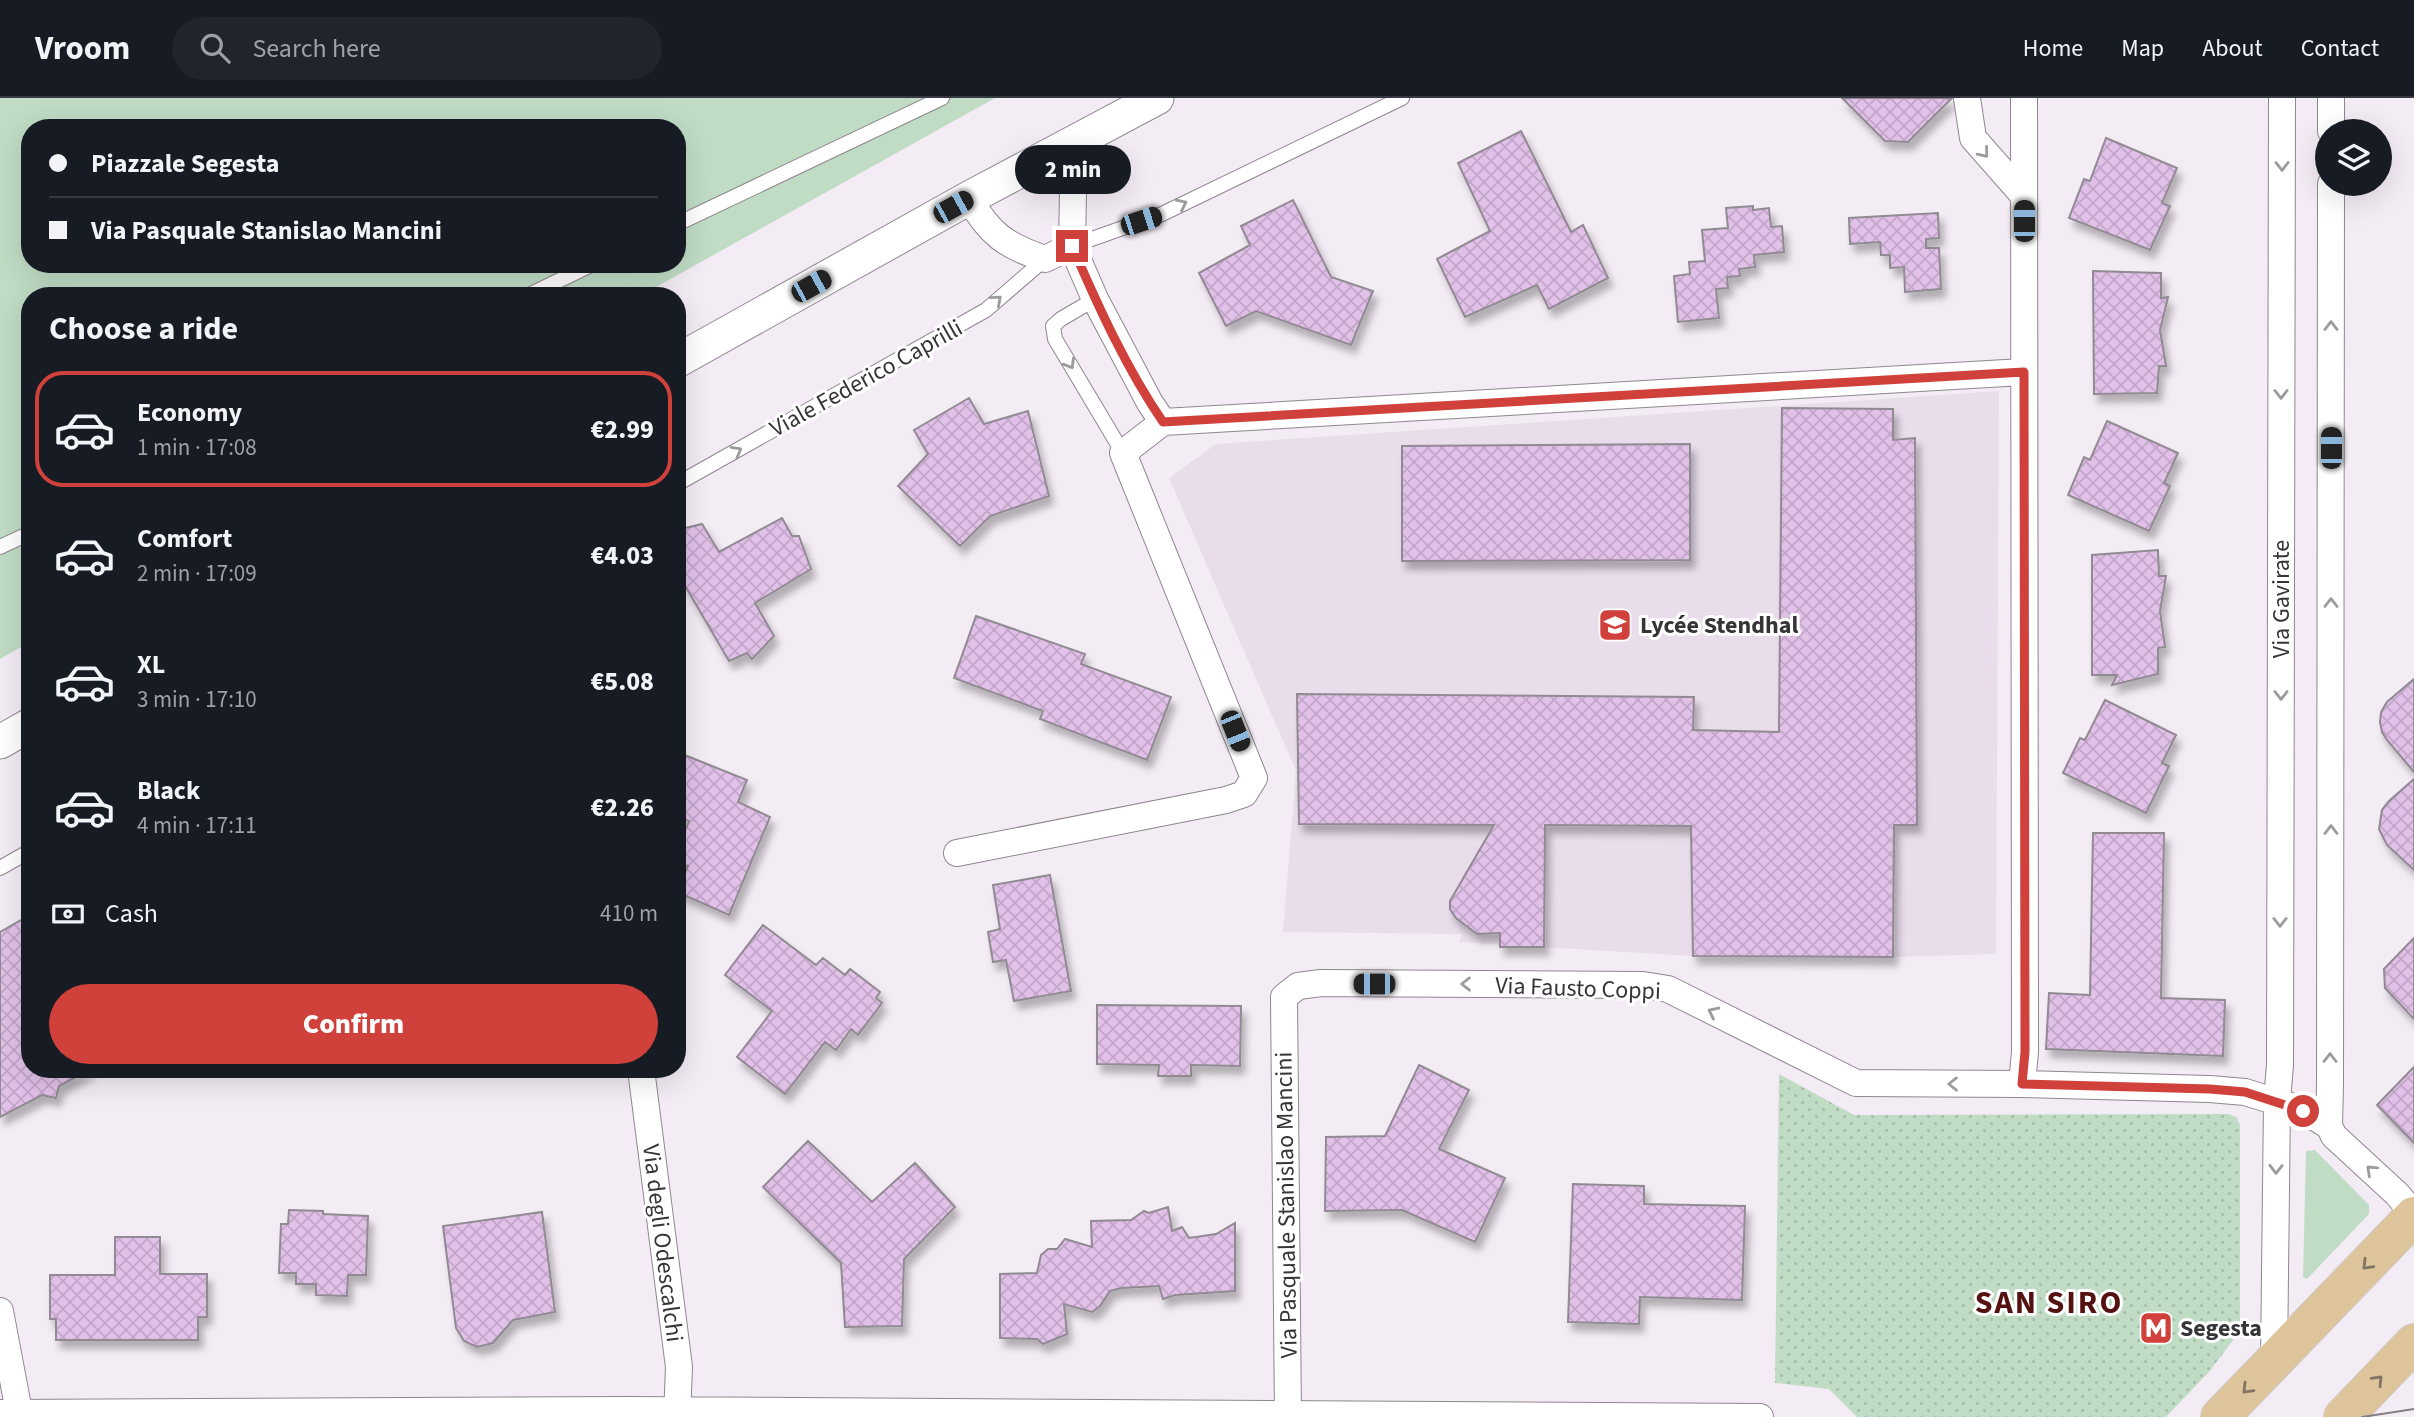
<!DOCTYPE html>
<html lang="en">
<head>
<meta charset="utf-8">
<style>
  :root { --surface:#171b24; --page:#20242c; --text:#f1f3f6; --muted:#9ea1a6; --line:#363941; --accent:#cf413a }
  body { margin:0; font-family:"Source Sans 3",sans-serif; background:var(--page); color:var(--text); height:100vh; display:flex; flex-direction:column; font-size:26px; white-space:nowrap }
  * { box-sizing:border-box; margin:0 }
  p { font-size:23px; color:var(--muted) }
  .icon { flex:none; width:38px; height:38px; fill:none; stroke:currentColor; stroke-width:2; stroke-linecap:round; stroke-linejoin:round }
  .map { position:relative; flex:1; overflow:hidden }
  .side { position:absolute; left:21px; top:189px; width:665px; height:791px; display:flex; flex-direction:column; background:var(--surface); border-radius:28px; box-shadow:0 7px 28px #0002 }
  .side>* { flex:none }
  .banner { position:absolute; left:21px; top:21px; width:665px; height:154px; border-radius:28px; box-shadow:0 7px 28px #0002; display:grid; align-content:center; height:154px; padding:0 28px; background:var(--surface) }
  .controls { position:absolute; left:2315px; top:21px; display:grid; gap:14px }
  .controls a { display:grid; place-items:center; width:77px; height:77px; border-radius:50%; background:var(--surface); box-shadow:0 7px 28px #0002; font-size:35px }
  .end { position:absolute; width:32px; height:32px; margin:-16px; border:9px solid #cf413a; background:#fff; box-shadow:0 0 0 4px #fff }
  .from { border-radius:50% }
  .bubble { position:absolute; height:49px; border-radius:24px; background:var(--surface); box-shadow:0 7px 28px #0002; font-size:23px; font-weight:800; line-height:49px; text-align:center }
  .car { position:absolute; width:21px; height:42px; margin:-21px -10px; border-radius:9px; box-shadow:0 0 5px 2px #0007; background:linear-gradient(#222 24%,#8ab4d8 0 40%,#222 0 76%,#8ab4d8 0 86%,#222 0) }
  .banner b { display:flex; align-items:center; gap:24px; height:66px; font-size:26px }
  .banner b+b { border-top:2px solid var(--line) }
  .banner i { width:18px; height:18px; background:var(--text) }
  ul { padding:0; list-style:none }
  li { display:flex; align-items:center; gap:21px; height:116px; margin:0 14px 10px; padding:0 14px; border:4px solid transparent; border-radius:28px }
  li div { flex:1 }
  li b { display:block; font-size:26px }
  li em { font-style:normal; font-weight:800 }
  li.on { border-color:var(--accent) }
  li>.icon { width:63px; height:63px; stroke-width:1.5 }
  h2 { padding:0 28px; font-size:32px; line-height:84px }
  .pay { display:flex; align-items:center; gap:18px; height:77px; padding:0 28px; font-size:26px }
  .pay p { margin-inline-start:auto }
  .button { display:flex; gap:14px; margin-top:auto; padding:14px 28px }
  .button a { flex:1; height:80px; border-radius:42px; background:var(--accent); color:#fff; font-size:28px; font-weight:800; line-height:80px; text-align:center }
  header { display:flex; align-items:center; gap:42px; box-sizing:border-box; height:98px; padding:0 35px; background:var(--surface); border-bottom:2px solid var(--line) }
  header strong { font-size:33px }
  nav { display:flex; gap:38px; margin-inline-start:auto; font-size:24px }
  .search { width:490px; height:63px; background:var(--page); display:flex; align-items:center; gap:18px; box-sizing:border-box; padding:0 24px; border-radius:38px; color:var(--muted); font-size:26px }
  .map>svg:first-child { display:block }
  .built { fill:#e9dceb }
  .grass { fill:#c0dcc5; fill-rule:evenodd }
  .park { fill:url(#park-dots) }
  .building { fill:url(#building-cross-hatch); stroke:#918a93; stroke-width:2; filter:url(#shadow) }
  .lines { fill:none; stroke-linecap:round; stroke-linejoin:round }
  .service-casing { stroke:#8e878f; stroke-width:16 }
  .minor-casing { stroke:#8e878f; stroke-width:28 }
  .tertiary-casing { stroke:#8e878f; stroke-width:35 }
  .primary-casing { stroke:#cfcecf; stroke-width:40 }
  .service { stroke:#fff; stroke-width:14 }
  .minor { stroke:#fff; stroke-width:26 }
  .tertiary { stroke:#fff; stroke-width:33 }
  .primary { stroke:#dec49a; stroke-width:38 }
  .tram { stroke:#847f85; stroke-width:2 }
  .oneway { stroke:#9b9a9c }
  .oneway2 { stroke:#827564 }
  .route { stroke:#cf413a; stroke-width:9 }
  .labels { text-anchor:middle; stroke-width:6; stroke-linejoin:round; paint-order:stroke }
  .street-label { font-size:24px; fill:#373438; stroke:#fff }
  .poi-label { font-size:24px; font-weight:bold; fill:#373438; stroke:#fff; text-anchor:start }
  .district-label { font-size:32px; font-weight:bold; letter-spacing:2px; fill:#55110f; stroke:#fff }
</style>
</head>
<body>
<header>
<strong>Vroom</strong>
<div class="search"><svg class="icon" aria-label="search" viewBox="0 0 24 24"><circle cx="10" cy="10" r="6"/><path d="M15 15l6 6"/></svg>Search here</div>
<nav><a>Home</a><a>Map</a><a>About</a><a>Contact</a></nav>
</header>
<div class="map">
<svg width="2414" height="1319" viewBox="0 0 2414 1319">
  <defs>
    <pattern id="park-dots" width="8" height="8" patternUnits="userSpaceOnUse" patternTransform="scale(1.75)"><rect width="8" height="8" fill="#c0dcc5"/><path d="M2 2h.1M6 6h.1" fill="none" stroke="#a6bdaa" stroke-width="1.8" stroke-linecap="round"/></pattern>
    <pattern id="building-cross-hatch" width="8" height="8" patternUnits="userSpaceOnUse" patternTransform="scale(1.75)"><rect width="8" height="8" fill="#e2c1e9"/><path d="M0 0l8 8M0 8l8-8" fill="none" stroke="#c2a6c9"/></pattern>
    <filter id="shadow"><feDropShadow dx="4.5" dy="8" stdDeviation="3.5" flood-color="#0004"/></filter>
  </defs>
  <rect width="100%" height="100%" fill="#f4ecf5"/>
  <!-- built -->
  <path class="built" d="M1999,293L1996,856L1893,859L1693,858L1459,844L1462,836L1283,834L1296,673L1169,380L1216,346Z"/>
  <!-- grass -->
  <path class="grass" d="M0,0H995L640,198H30V544L0,561ZM30,30H677V166H30Z
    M2315,1052L2369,1107V1116L2307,1181L2303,1179L2306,1053Z"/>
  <!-- park -->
  <path class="park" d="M1779,976L1854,1017L2229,1016L2237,1020L2240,1027V1233L2209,1274L2166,1319H1857L1829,1291L1775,1285Z"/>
  <!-- building -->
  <path class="building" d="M1842,0H1952L1908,44L1885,43Z
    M1521,33L1571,134L1583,127L1608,180L1549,211L1537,187L1465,219L1437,161L1490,133L1458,65Z
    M2106,40L2177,70L2162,105L2170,108L2150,152L2069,120L2084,81L2090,83Z
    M1293,102L1331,179L1373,193L1351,247L1256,213L1226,228L1199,175L1250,147L1241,128Z
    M1753,108V112L1769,110L1771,129L1782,128L1784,154L1754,157L1755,169L1739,171L1740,178L1727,179L1728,190L1716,191L1719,220L1678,224L1674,178L1690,176L1689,164L1705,163L1702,132L1728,130L1726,110Z
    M1938,115L1939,140L1926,141V150H1939L1941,191L1905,194L1904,169L1890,170V157H1881L1880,144L1850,146L1849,120Z
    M2093,173L2161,175V200L2168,199L2160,232L2166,268H2159L2157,295L2094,296Z
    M969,300L984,326L1028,313L1049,398L990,418L960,448L898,388L928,356L914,332Z
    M1782,310L1893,311V342L1915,340L1917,727H1894L1893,859L1693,858L1691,728L1545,727L1544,849H1500V835L1477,836L1456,820L1450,811V803L1494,727L1299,726L1297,596L1694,599L1693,632L1779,634Z
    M2107,323L2178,355L2164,385L2170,388L2149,433L2068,397L2084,359L2090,362Z
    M1690,346V462L1402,463V348Z
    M782,420L792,438H799L811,471L755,505L774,538L752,561L747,555L729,563L677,474V432L702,426L719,454Z
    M2158,452L2159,478H2166L2160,513L2165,549L2158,550V576L2112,587L2117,577H2092V457Z
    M976,518L1085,556L1081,566L1171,599L1147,662L1040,621L1043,613L954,580Z
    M2414,581V674L2387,642L2382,634L2380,624L2381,614L2387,604Z
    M2105,602L2176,637L2162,665L2169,668L2146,715L2063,675L2080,640L2085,642Z
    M677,654L747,682L738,704L770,719L729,817L677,794L688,768L677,765V753L689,723L677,718Z
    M2414,681V772L2387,747L2379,731L2382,712L2389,703Z
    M2093,735H2164L2161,900L2225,902L2223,958L2046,951L2049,895L2090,897Z
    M1050,777L1071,893L1014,903L1006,862L993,864L988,834L1000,831L993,787Z
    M30,817V971H91L59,988L56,1000L42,997L0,1019V834Z
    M763,827L816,867L823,860L845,877L850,871L880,894L876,900L882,905L858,937L851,931L836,952L825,944L785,996L737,959L772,913L725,877Z
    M2414,840V921L2385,890L2384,871Z
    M1097,907L1241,908L1240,968L1191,967V978H1158L1159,967L1097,966Z
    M1419,967L1469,992L1439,1051L1505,1080L1475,1144L1402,1112L1325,1113L1326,1039L1385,1038Z
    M2414,969V1045L2377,1007Z
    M808,1043L872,1104L915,1065L955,1109L904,1161L902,1228L845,1229L841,1165L763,1089Z
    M1573,1086L1644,1088V1106L1745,1108L1742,1202L1640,1199L1639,1226L1568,1224Z
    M1168,1109L1172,1133L1182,1129L1189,1140L1216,1136L1235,1125V1193L1175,1197L1163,1201L1159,1188L1122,1190L1110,1193L1100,1208L1092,1214L1064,1206L1067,1236L1043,1246L1037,1241L1000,1240V1176L1037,1175L1041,1157L1048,1151H1057L1065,1141L1092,1149L1091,1123L1131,1122L1144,1113L1149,1115Z
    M289,1112L323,1113V1116L368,1118L366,1177H348L347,1198L316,1197V1186H296V1175H279L281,1126H288Z
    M542,1114L555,1214L513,1222L493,1245L477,1249L464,1243L456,1230L443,1128Z
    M115,1139H160V1176H207V1219H198V1242H56V1221H50V1177H115Z"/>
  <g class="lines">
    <defs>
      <path id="service" d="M677,126L942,0
        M1072,148L1162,116L1402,0
        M527,198L593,166
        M1095,201L1061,221L1053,228L1055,241L1123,355
        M677,386L986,212L1045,161
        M0,449L30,435
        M0,770L30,753"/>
      <path id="minor" d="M1967,0L1973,40L2024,98
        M2331,0V33
        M1064,49L1071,69L1073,93L1072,148L1095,201L1150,305L1163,324
        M969,100C989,136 1006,148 1045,161L1072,148
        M1163,324L2023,274
        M957,755L1226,702L1244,696L1254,680L1123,355L1163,324
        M641,971L679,1269L677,1319
        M2022,986L2025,954L2024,0
        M2329,1028L2330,987L2331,86
        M0,1213L20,1319
        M2274,1263L2277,1003L2280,967L2282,0
        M0,1315L626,1312L1760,1319
        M1288,1319L1284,899L1298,888L1321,885L1643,887L1668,891L1856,985L2022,986L2210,991L2245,994L2303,1012L2329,1028L2334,1038L2397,1096L2414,1116"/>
      <path id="tertiary" d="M677,263L969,100L1157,0
        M0,644L30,627"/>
      <path id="primary" d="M2220,1319L2414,1118
        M2343,1319L2414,1245"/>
    </defs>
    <!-- service casing -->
    <use href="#service" class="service-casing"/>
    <!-- minor casing -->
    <use href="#minor" class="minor-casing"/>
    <!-- tertiary casing -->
    <use href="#tertiary" class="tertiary-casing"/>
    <!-- primary casing -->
    <use href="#primary" class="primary-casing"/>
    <!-- service -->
    <use href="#service" class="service"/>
    <!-- minor -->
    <use href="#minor" class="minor"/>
    <!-- tertiary -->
    <use href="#tertiary" class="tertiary"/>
    <!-- primary -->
    <use href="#primary" class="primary"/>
    <!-- tram -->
    <path class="tram" d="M2362,1319L2414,1311"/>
  </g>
  <!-- one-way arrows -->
  <defs><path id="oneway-chevron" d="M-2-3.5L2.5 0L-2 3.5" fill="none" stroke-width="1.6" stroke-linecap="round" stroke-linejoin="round" transform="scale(1.75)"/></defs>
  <g class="oneway">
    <use href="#oneway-chevron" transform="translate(1984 55) rotate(51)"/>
    <use href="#oneway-chevron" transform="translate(2282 68) rotate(90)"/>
    <use href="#oneway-chevron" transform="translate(1182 106) rotate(-26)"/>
    <use href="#oneway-chevron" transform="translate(997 202) rotate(-41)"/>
    <use href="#oneway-chevron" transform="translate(2331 228) rotate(-90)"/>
    <use href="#oneway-chevron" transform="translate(1070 266) rotate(59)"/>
    <use href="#oneway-chevron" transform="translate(2281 296) rotate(90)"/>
    <use href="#oneway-chevron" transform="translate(737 353) rotate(-29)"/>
    <use href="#oneway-chevron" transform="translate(2331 505) rotate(-90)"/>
    <use href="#oneway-chevron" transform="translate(2281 597) rotate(90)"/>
    <use href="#oneway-chevron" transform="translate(2331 732) rotate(-90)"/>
    <use href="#oneway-chevron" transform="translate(2280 824) rotate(90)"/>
    <use href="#oneway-chevron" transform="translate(1466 886) rotate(-180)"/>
    <use href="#oneway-chevron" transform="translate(1713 914) rotate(-154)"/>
    <use href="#oneway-chevron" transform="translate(2330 960) rotate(-90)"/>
    <use href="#oneway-chevron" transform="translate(1953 986) rotate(-180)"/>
    <use href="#oneway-chevron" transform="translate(2276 1071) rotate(91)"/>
    <use href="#oneway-chevron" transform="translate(2371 1072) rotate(-137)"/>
  </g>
  <g class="oneway2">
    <use href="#oneway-chevron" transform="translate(2367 1167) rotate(134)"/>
    <use href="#oneway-chevron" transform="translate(2378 1282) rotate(-46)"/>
    <use href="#oneway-chevron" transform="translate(2247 1291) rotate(134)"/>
  </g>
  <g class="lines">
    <!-- route -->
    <path class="route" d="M1072,148C1098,208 1126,270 1163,324L2024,274L2025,954L2022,986L2210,991L2245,994L2303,1013"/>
  </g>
  <!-- icons -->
  <defs>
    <symbol id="school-square" viewBox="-11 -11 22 22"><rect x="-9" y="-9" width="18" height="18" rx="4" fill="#cf413a" stroke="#fff"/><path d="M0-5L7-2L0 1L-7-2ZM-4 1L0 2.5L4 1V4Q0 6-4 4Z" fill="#fff"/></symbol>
    <symbol id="metro-square" viewBox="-11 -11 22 22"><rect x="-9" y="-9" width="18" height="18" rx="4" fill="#cf413a" stroke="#fff"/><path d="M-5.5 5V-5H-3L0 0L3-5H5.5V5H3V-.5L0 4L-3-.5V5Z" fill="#fff"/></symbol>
  </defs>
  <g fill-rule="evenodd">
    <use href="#school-square" x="1596" y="508" width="38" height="38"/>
    <use href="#metro-square" x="2137" y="1211" width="38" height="38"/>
  </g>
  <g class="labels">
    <!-- street labels -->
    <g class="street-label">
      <text transform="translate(866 280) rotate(-29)" y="8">Viale Federico Caprilli</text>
      <text transform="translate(2281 501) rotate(-90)" y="8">Via Gavirate</text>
      <text transform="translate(1578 890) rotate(2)" y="8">Via Fausto Coppi</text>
      <text transform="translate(1286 1107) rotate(-91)" y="8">Via Pasquale Stanislao Mancini</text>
      <text transform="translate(663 1145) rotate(83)" y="8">Via degli Odescalchi</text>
    </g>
    <!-- poi labels -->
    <g class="poi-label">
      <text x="1640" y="535">Lycée Stendhal</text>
      <text x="2180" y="1238">Segesta</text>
    </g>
    <!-- district labels -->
    <g class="district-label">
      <text x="2049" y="1215">SAN SIRO</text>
    </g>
  </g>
</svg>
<div class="controls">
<a><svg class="icon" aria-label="layers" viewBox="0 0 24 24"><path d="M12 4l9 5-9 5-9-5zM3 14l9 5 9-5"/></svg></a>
</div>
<i class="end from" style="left:2303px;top:1013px"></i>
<i class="end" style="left:1072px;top:148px"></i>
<div class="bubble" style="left:1015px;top:47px;width:116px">2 min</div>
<i class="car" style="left:953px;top:109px;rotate:61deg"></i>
<i class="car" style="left:1141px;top:123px;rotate:72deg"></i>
<i class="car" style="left:2024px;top:123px;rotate:0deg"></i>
<i class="car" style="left:811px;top:188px;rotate:61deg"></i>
<i class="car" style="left:2331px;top:350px;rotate:0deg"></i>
<i class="car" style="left:1235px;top:633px;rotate:158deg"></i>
<i class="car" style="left:1374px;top:886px;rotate:270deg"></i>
<div class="banner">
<b><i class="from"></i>Piazzale Segesta</b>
<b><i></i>Via Pasquale Stanislao Mancini</b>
</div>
<section class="side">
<h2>Choose a ride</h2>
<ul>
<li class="on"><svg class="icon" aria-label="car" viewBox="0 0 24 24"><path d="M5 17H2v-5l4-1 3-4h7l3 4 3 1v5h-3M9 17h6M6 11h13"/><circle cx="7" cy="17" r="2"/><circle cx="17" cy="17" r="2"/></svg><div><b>Economy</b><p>1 min · 17:08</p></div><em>€2.99</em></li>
<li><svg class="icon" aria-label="car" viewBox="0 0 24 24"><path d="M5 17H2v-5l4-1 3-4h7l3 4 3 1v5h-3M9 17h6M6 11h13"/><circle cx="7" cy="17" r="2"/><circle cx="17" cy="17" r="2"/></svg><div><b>Comfort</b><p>2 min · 17:09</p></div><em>€4.03</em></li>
<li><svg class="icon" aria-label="car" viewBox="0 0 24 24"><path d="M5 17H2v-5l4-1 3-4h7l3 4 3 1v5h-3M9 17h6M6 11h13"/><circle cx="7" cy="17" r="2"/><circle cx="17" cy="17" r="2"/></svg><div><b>XL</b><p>3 min · 17:10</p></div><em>€5.08</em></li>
<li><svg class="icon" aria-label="car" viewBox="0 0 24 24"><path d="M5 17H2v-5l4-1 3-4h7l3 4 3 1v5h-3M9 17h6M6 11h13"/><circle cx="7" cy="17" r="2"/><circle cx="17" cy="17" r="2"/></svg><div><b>Black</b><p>4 min · 17:11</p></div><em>€2.26</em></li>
</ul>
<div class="pay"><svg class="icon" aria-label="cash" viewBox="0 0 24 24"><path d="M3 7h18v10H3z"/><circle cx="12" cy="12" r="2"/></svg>Cash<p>410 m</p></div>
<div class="button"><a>Confirm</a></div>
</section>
</div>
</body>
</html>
